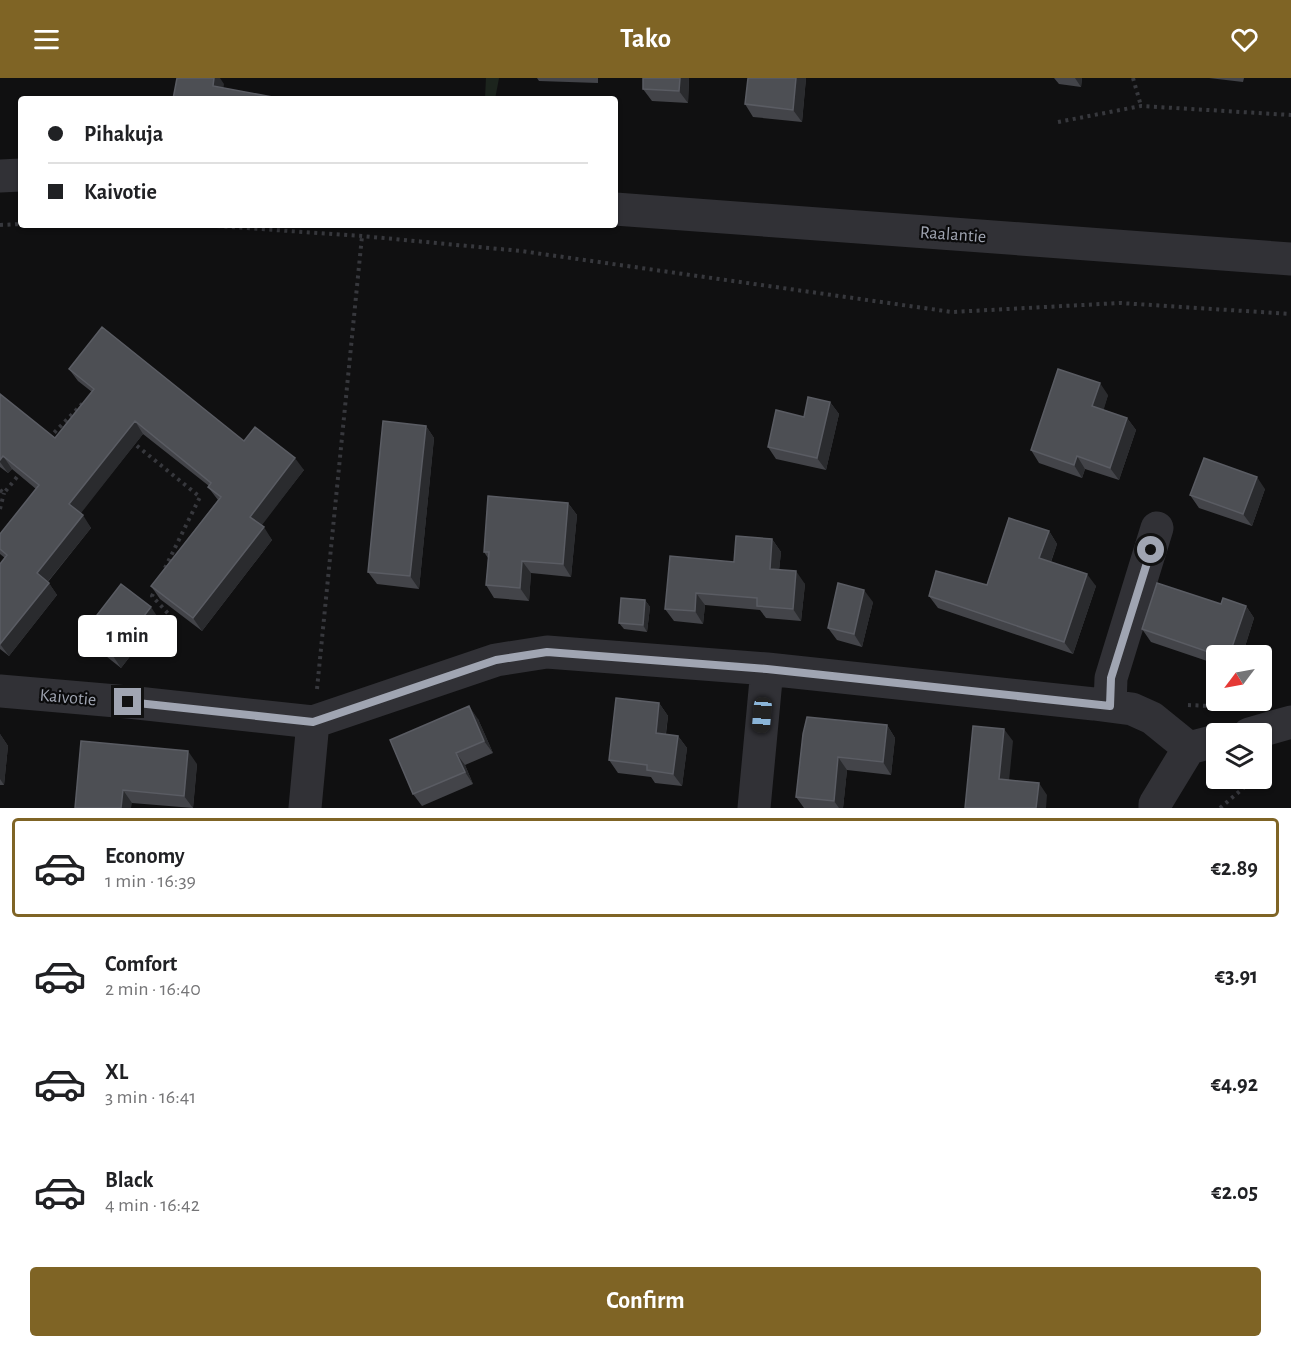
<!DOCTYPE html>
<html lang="en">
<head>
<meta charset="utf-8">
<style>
  :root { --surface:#fff; --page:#f2f2f2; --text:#202124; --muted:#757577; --line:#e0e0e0; --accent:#7f6425 }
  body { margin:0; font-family:"Alegreya Sans",sans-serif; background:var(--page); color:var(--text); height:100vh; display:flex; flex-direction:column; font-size:22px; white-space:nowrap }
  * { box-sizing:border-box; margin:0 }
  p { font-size:20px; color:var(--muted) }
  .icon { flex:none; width:33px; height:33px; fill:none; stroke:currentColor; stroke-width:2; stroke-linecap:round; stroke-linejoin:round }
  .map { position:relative; height:730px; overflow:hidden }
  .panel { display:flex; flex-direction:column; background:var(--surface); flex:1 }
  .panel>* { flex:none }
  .banner { position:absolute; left:18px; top:18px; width:600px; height:132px; border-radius:6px; box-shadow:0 2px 4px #0004; display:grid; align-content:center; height:132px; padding:0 30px; background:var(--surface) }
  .needle { width:39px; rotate:238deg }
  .tools { position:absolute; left:1206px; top:567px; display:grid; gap:12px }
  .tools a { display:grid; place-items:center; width:66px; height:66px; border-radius:6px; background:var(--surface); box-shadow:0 2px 4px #0004; font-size:30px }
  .end { position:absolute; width:27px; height:27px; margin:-14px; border:8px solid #a0a5b2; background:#111; box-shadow:0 0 0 3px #111 }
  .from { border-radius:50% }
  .bubble { position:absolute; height:42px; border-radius:6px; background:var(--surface); box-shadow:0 2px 4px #0004; font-size:20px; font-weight:700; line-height:42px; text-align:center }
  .car { position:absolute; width:18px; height:36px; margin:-18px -9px; border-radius:8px; box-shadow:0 0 4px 2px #0007; background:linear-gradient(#222 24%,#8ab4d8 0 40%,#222 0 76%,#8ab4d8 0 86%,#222 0) }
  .banner b { display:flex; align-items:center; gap:21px; height:57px; font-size:22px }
  .banner b+b { border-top:2px solid var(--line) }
  .banner i { width:15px; height:15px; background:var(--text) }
  ul { padding:10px 0 0; list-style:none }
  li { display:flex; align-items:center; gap:18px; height:99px; margin:0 12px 9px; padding:0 18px; border:3px solid transparent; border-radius:6px }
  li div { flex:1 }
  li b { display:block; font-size:22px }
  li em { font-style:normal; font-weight:700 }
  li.on { border-color:var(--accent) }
  li>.icon { width:54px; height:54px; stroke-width:1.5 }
  .button { display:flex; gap:12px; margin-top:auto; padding:12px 30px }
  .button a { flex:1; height:69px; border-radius:6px; background:var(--accent); color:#fff; font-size:24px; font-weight:700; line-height:69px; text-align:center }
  header { display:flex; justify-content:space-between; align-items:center; height:78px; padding:0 30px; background:var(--accent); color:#fff; font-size:27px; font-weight:700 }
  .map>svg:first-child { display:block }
  .grass { fill:url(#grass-tufts) }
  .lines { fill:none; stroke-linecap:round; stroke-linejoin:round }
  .path { stroke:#37383d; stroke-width:4; stroke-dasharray:3 4.5; stroke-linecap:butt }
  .minor { stroke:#313136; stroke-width:33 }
  .wall { fill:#434449 }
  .shaded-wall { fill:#2a2b2e }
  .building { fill:#4d4f54; stroke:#5a5c63; stroke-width:1.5 }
  .route { stroke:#a0a5b2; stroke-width:8 }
  .labels { text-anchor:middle; stroke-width:4.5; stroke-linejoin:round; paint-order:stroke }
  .street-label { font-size:18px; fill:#a0a5b2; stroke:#0b0b0c }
</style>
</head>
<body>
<header><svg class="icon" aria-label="menu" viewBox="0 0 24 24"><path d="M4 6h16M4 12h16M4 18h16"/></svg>Tako<svg class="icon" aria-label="heart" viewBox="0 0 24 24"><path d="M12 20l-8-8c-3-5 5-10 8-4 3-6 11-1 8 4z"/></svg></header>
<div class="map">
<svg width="1291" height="730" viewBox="0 0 1291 730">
  <defs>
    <pattern id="grass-tufts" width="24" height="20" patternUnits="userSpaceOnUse" patternTransform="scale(1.5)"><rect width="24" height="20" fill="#1c241d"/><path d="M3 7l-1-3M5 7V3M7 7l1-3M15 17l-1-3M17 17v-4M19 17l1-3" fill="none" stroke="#3a413b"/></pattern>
  </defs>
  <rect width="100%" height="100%" fill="#101011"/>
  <!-- grass -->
  <path class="grass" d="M486,0H499L495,21H485Z"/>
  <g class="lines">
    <!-- path -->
    <path class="path" d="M1133,0L1141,28
      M1058,44L1141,28L1291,37
      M0,147L21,146
      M202,147L362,158L521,173L952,234L1120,225L1291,236
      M49,360L83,325
      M131,363L200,419L163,494
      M0,412L4,415L21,394
      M0,431L4,415
      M156,509L152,518L175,543
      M317,611L362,158
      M1188,627L1234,629
      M1262,686L1263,694L1262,695
      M1220,730L1255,700"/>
    <!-- minor -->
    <path class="minor" d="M0,98L21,97
      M615,131L1291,181
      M0,613L128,624L313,644L496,582L547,574L767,591L1094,626L1132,631L1152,640L1189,670
      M1110,628L1111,600L1157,450
      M1249,656L1291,644
      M305,730L313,644
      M754,730L767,591
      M1155,730V726L1189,670L1216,663"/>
  </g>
  <!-- wall -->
  <path class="wall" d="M537,0H598V5L539,3Z
    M689,0L688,25L652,23L643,11Z
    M748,0H806L802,44L753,39L745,26Z
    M1054,0H1082L1081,9L1059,6Z
    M1209,0H1244L1243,4Z
    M69,291L244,363L304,392L261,447L272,462L202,553L160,521L151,508L218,422L208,409L209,408L143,356L80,435L91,450L48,504L57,517L9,578L0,571V486L5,480L0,476V456L36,411L12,391L8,395L0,389V316L55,360L92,314L78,303Z
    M1108,317L1103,332L1127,340L1136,352L1119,402L1085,391L1082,400L1039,385L1031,372Z
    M830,324L839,336L826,392L776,381L768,369L804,339Z
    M426,348L434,360L419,511L377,506L368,494Z
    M1265,411L1252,448L1199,430L1190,417Z
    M568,425L577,437L571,499L531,495L529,523L494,520L486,507L488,480L484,474Z
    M1049,453L1057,466L1051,484L1096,508L1073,576L938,530L929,518L987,507Z
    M772,461L781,474L779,492L805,506L801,543L766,540L760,532L705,527L703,546L674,543L665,531L734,484Z
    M645,522L650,529L647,554L624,551L619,545Z
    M873,524L862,569L837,562L828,550Z
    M1221,526L1246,528L1254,540L1242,578H1216V586L1151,564L1142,551Z
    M159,541L121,590L92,567L83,555Z
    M659,625L668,638L666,656L678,658L687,670L682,708L655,705L651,699L618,695L609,682Z
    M478,641L493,675L465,687L473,706L422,728L413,716Z
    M887,647L895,660L891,697L847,692L843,730H804L796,719L803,656Z
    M0,656L8,668L4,707H0Z
    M197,686L193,730L132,725L75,730Z"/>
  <!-- shaded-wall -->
  <path class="shaded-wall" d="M214,0H220L224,6L222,20L213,8Z
    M680,0H689L688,25L679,13Z
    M796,0H806L802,44L793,32Z
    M1075,0H1082L1081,9Z
    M1100,305L1108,317L1101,341L1092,328Z
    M830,324L839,336L826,392L817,380Z
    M1127,340L1136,352L1119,402L1110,390Z
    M135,343L143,356L78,439L69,426Z
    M426,348L434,360L419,511L410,498Z
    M3,378L12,391L8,395L0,384V382Z
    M1077,378L1085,391L1082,400L1074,387Z
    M295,380L304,392L259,451L250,439Z
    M1257,399L1265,411L1252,448L1243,436Z
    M568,425L577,437L571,499L563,486Z
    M83,437L91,450L45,507L37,495Z
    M264,449L272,462L202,553L193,540Z
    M1049,453L1057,466L1048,492L1039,480Z
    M772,461L781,474L778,503L770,491Z
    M522,483L531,495L529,523L520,510Z
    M796,493L805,506L801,543L793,531Z
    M1087,496L1096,508L1073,576L1064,564Z
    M49,505L57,517L9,578L0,566Z
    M864,512L873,524L862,569L854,556Z
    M696,515L705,527L703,546L695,533Z
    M645,522L650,529L647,554L643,547Z
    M1246,528L1254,540L1242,578H1229Z
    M151,529L159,541L121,590L113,578Z
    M659,625L668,638L664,668L656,655Z
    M469,628L478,641L493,675L484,663Z
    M887,647L895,660L891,697L883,684Z
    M1004,651L1013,663L1008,713L999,701Z
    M0,656L8,668L4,707L0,701Z
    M678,658L687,670L682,708L673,696Z
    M188,673L197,686L193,730L184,718Z
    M456,675L465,687L473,706L465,694Z
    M838,679L847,692L843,730H839L834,723Z
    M1039,705L1047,717L1046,730H1036Z
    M123,712L132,725L131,730H121Z"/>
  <!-- building -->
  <path class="building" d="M177,0H214L213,8L283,21H173Z
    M643,0H680L679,13L643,11Z
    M748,0H796L793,32L745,26Z
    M102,249L244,363L255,349L295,380L250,439L264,449L193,540L151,508L221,419L208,409L211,405L135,343L69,426L83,437L37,495L49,505L0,566V486L7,477L0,471V456L39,407L3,378L0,382V316L55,360L94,311L69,291Z
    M1058,291L1100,305L1092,328L1127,340L1110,390L1077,378L1074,387L1031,372Z
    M808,319L830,324L817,380L768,369L776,332L804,339Z
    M383,343L426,348L410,498L368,494Z
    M1204,380L1257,399L1243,436L1190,417Z
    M488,418L568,425L563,486L522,483L520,510L486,507L489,474H484Z
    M1009,440L1049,453L1039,480L1087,496L1064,564L929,518L936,493L987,507Z
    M736,458L772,461L770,491L796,493L793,531L757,528V520L696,515L695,533L665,531L670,478L734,484Z
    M838,505L864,512L854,556L828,550Z
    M1157,505L1221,526L1223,520L1246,528L1229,578H1220L1142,551Z
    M121,506L151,529L113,578L83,555Z
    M621,520L645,522L643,547L619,545Z
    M616,620L659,625L656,655L678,658L673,696L647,692V687L609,682Z
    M469,628L484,663L456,675L465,694L413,716L390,662Z
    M807,639L887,647L883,684L838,679L834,723L796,719L803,656Z
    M973,648L1004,651L999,701L1039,705L1036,730H965Z
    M81,663L188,673L184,718L123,712L121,730H75Z"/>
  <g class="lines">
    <!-- route -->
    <path class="route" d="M128,624L313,644L496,582L547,574L767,591L1110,628L1111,600L1151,472"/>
  </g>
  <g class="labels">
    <!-- street labels -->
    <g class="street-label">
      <text transform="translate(953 156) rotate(4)" y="6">Raalantie</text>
      <text transform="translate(68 619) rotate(5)" y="6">Kaivotie</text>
    </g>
  </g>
</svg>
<div class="tools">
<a><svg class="needle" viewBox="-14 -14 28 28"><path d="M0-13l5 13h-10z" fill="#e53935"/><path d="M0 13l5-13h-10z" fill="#757577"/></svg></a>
<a><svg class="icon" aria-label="layers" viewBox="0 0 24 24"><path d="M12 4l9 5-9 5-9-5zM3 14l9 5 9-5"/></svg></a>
</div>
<i class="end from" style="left:1151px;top:472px"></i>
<i class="end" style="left:128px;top:624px"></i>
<div class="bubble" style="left:78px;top:537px;width:99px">1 min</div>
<i class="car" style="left:762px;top:637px;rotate:185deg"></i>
<div class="banner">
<b><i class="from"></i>Pihakuja</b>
<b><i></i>Kaivotie</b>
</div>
</div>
<section class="panel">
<ul>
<li class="on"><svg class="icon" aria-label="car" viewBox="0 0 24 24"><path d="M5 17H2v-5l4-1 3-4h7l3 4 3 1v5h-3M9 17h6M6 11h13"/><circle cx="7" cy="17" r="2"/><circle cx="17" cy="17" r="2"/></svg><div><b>Economy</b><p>1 min · 16:39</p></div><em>€2.89</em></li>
<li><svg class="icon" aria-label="car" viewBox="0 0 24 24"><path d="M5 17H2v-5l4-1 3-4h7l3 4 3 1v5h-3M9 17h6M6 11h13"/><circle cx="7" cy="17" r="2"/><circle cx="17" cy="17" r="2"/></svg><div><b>Comfort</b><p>2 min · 16:40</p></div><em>€3.91</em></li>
<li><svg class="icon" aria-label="car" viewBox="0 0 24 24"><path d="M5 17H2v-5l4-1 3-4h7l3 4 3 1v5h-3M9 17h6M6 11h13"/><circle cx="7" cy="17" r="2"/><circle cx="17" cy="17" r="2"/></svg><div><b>XL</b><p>3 min · 16:41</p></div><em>€4.92</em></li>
<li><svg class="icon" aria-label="car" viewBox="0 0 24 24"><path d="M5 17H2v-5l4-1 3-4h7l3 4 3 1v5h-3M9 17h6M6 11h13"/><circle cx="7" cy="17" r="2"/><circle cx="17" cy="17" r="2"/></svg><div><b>Black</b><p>4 min · 16:42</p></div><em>€2.05</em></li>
</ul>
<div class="button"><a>Confirm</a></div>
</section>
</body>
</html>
